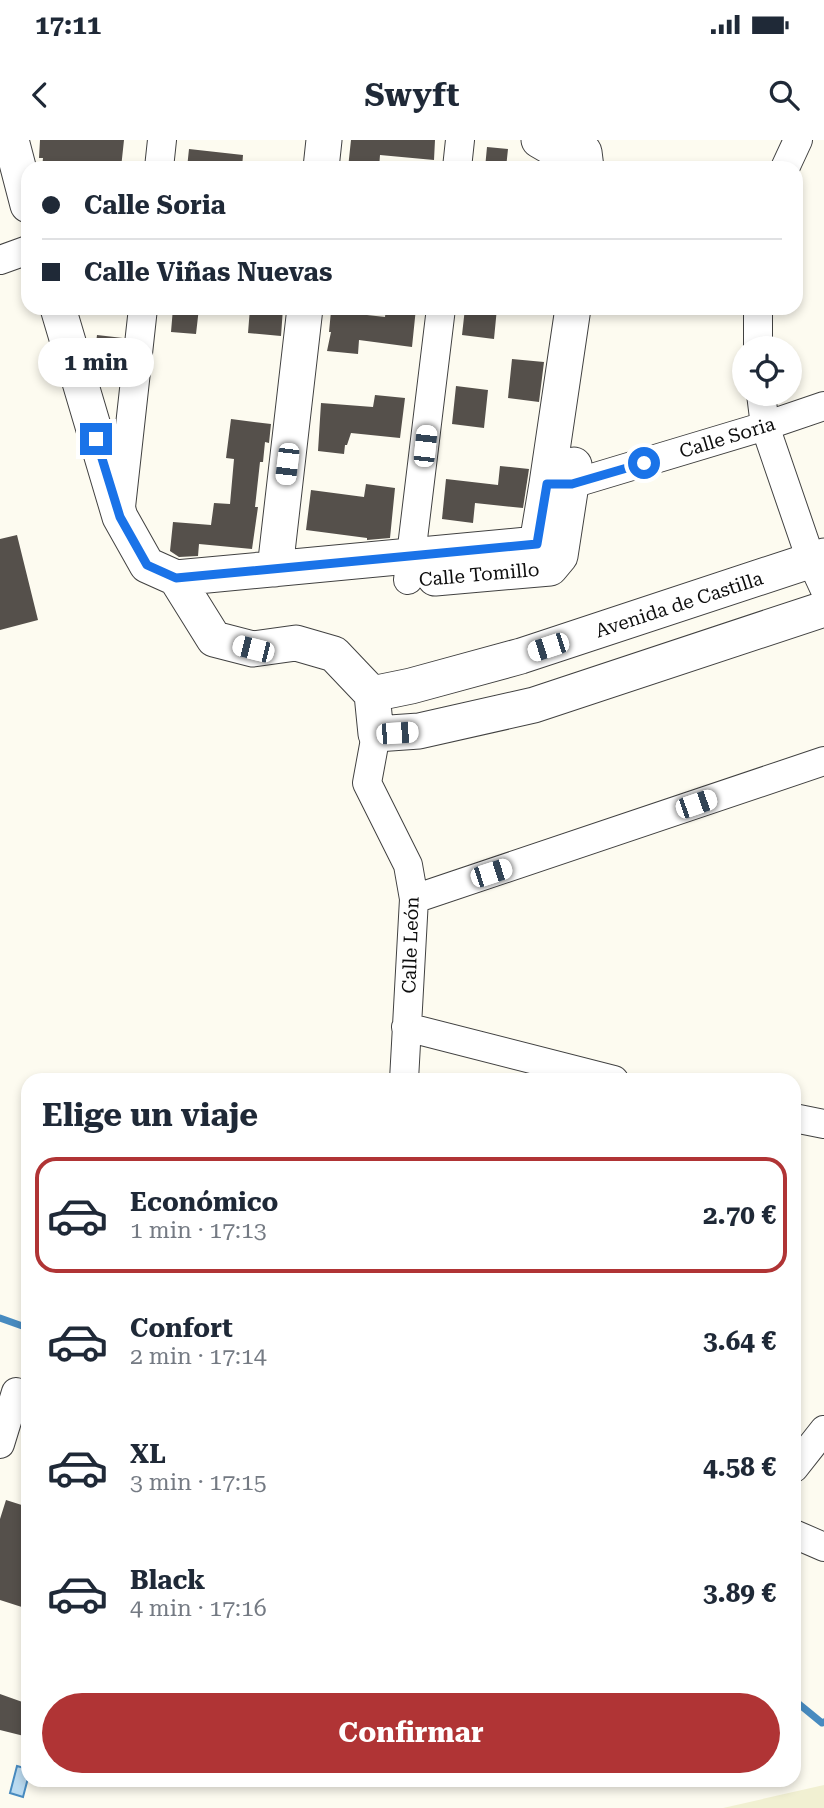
<!DOCTYPE html>
<html lang="es">
<head>
<meta charset="utf-8">
<style>
  :root { --surface:#fff; --page:#f6f6f7; --text:#1f2937; --muted:#747a83; --line:#e0e1e3; --accent:#b03435 }
  body { margin:0; font-family:"Roboto Serif",serif; background:var(--page); color:var(--text); height:100vh; display:flex; flex-direction:column; font-size:26px; white-space:nowrap }
  * { box-sizing:border-box; margin:0 }
  p { font-size:23px; color:var(--muted) }
  .icon { flex:none; width:38px; height:38px; fill:none; stroke:currentColor; stroke-width:2; stroke-linecap:round; stroke-linejoin:round }
  .map { position:relative; flex:1; overflow:hidden }
  .panel { position:absolute; left:21px; top:933px; width:780px; height:714px; display:flex; flex-direction:column; background:var(--surface); border-radius:21px; box-shadow:0 4px 10px #0003 }
  .panel>* { flex:none }
  .banner { position:absolute; left:21px; top:21px; width:782px; height:154px; border-radius:21px; box-shadow:0 4px 10px #0003; display:grid; align-content:center; height:154px; padding:0 21px; background:var(--surface) }
  .controls { position:absolute; left:732px; top:196px; display:grid; gap:14px }
  .controls a { display:grid; place-items:center; width:70px; height:70px; border-radius:50%; background:var(--surface); box-shadow:0 4px 10px #0003; font-size:35px }
  .end { position:absolute; width:32px; height:32px; margin:-16px; border:9px solid #1a73e8; background:#fff; box-shadow:0 0 0 4px #fff }
  .from { border-radius:50% }
  .bubble { position:absolute; height:49px; border-radius:24px; background:var(--surface); box-shadow:0 4px 10px #0003; font-size:23px; font-weight:700; line-height:49px; text-align:center }
  .car { position:absolute; width:21px; height:42px; margin:-21px -10px; border-radius:9px; box-shadow:0 0 5px 2px #0007; background:linear-gradient(#fff 24%,#345 0 40%,#fff 0 76%,#345 0 86%,#fff 0) }
  .banner b { display:flex; align-items:center; gap:24px; height:66px; font-size:26px }
  .banner b+b { border-top:2px solid var(--line) }
  .banner i { width:18px; height:18px; background:var(--text) }
  ul { padding:0; list-style:none }
  li { display:flex; align-items:center; gap:21px; height:116px; margin:0 14px 10px; padding:0 7px; border:4px solid transparent; border-radius:21px }
  li div { flex:1 }
  li b { display:block; font-size:26px }
  li em { font-style:normal; font-weight:700 }
  li.selected { border-color:var(--accent) }
  li>.icon { width:63px; height:63px; stroke-width:1.5 }
  h2 { padding:0 21px; font-size:32px; line-height:84px }
  .action { display:flex; gap:14px; margin-top:auto; padding:14px 21px }
  .action a { flex:1; height:80px; border-radius:42px; background:var(--accent); color:#fff; font-size:28px; font-weight:700; line-height:80px; text-align:center }
  .status { display:flex; justify-content:space-between; align-items:center; height:49px; padding:0 35px; background:var(--surface); direction:ltr }
  .status svg { height:19px; fill:currentColor }
  header { display:flex; justify-content:space-between; align-items:center; height:91px; padding:0 21px; background:var(--surface); font-size:32px; font-weight:700 }
  .map>svg:first-child { display:block }
  .farmland { fill:#f1f0d2 }
  .water { fill:#badaf0; stroke:#488bc0; stroke-width:2 }
  .lines { fill:none; stroke-linecap:round; stroke-linejoin:round }
  .stream { stroke:#488bc0; stroke-width:7 }
  .building { fill:#55504b }
  .minor-casing { stroke:#414141; stroke-width:30 }
  .tertiary-casing { stroke:#414141; stroke-width:37 }
  .minor { stroke:#fff; stroke-width:28 }
  .tertiary { stroke:#fff; stroke-width:35 }
  .route { stroke:#1a73e8; stroke-width:9 }
  .labels { text-anchor:middle; stroke-width:7; stroke-linejoin:round; paint-order:stroke }
  .street-label { font-size:19px; fill:#0e0e0e; stroke:#fff }
</style>
</head>
<body>
<div class="status"><b>17:11</b><svg viewBox="0 0 49 12"><path d="M0 12V9h3v3zM5 12V6h3v6zM10 12V3h3v9zM15 12V0h3v12zM26 1h20v11H26zM47 4h2v5h-2z"/></svg></div>
<header><svg class="icon" aria-label="back" viewBox="0 0 24 24"><path d="M15 5l-7 7 7 7"/></svg>Swyft<svg class="icon" aria-label="search" viewBox="0 0 24 24"><circle cx="10" cy="10" r="6"/><path d="M15 15l6 6"/></svg></header>
<div class="map">
<svg width="824" height="1668" viewBox="0 0 824 1668">
  <rect width="100%" height="100%" fill="#fdfbf0"/>
  <!-- farmland -->
  <path class="farmland" d="M824,1645V1668H723Z"/>
  <!-- water -->
  <path class="water" d="M17,1626L28,1629V1638L23,1657L10,1653Z"/>
  <g class="lines">
    <!-- stream -->
    <path class="stream" d="M0,1178L28,1188
      M794,1560L822,1583L824,1582"/>
  </g>
  <!-- building -->
  <path class="building" d="M40,0H124L121,28H42L43,18H39Z
    M351,0H435L434,20L380,15L379,28H348Z
    M487,7L508,9L506,28H485Z
    M189,9L243,15L242,28H187Z
    M173,168H199L196,194L171,192Z
    M250,168H283L281,196L248,193Z
    M386,168H416L412,207L359,200L358,214L327,211L331,192H329L331,171L385,177Z
    M465,168H497L494,199L462,195Z
    M97,195L123,198L118,244L101,242L99,236L100,229H97L94,219Z
    M512,219L544,222L539,262L508,258Z
    M456,246L488,250L484,288L452,284Z
    M375,255L405,258L400,298L351,293L347,305H345L344,314L318,311L321,263L373,267Z
    M231,279L271,284L269,303L265,302L263,322H260L255,367H258L252,409L199,404L198,416L179,417L170,411L173,382L211,385L214,363L230,364L234,319L226,318Z
    M500,326L529,329L523,368L475,363L473,383L442,379L446,339L498,345Z
    M366,344L395,348L390,398L367,400V398L306,390L311,350L364,357Z
    M17,395L38,480L0,490V399Z
    M6,1360L28,1367V1469L0,1460V1379Z
    M0,1554L28,1564V1597L0,1590Z"/>
  <g class="lines">
    <defs>
      <path id="minor" d="M159,28L162,0
        M457,28L460,0
        M785,28L798,0
        M0,120L28,110
        M758,208V168
        M761,254L765,286L811,420L824,448
        M552,344H572L765,286L824,266
        M121,367L143,168
        M408,440L441,168
        M376,594L367,643L408,725L414,759L404,940
        M414,759L824,621
        M406,887L614,940
        M794,978L824,984
        M0,1304L16,1252
        M794,1328L824,1290
        M794,1394L824,1407"/>
      <path id="tertiary" d="M11,0L28,65
        M539,0L558,11L560,28
        M575,0L584,12L586,28
        M321,28L324,0
        M58,168L120,377L147,425L176,438L537,404L547,344L573,168
        M275,429L305,168
        M176,438L214,499L253,509L296,503L334,514L372,554L376,594L419,591L534,565L824,469
        M435,438L550,428L560,416L574,325
        M372,554L411,546L521,516L824,416"/>
    </defs>
    <!-- minor casing -->
    <use href="#minor" class="minor-casing"/>
    <!-- tertiary casing -->
    <use href="#tertiary" class="tertiary-casing"/>
    <!-- minor -->
    <use href="#minor" class="minor"/>
    <!-- tertiary -->
    <use href="#tertiary" class="tertiary"/>
  </g>
  <g class="lines">
    <!-- route -->
    <path class="route" d="M96,299L120,377L147,425L176,438L537,404L547,344H572L644,323"/>
  </g>
  <g class="labels">
    <!-- street labels -->
    <g class="street-label">
      <text transform="translate(727 297) rotate(-17)" y="7">Calle Soria</text>
      <text transform="translate(479 434) rotate(-5)" y="7">Calle Tomillo</text>
      <text transform="translate(679 464) rotate(-18)" y="7">Avenida de Castilla</text>
      <text transform="translate(410 805) rotate(-88)" y="7">Calle León</text>
    </g>
  </g>
</svg>
<div class="controls">
<a><svg class="icon" aria-label="locate" viewBox="0 0 24 24"><circle cx="12" cy="12" r="6"/><path d="M12 2v4M12 18v4M2 12h4M18 12h4"/></svg></a>
</div>
<i class="end from" style="left:644px;top:323px"></i>
<i class="end" style="left:96px;top:299px"></i>
<div class="bubble" style="left:38px;top:198px;width:116px">1 min</div>
<i class="car" style="left:425px;top:306px;rotate:6deg"></i>
<i class="car" style="left:287px;top:324px;rotate:187deg"></i>
<i class="car" style="left:548px;top:507px;rotate:252deg"></i>
<i class="car" style="left:253px;top:509px;rotate:284deg"></i>
<i class="car" style="left:397px;top:593px;rotate:86deg"></i>
<i class="car" style="left:696px;top:664px;rotate:71deg"></i>
<i class="car" style="left:491px;top:733px;rotate:72deg"></i>
<div class="banner">
<b><i class="from"></i>Calle Soria</b>
<b><i></i>Calle Viñas Nuevas</b>
</div>
<section class="panel">
<h2>Elige un viaje</h2>
<ul>
<li class="selected"><svg class="icon" aria-label="car" viewBox="0 0 24 24"><path d="M5 17H2v-5l4-1 3-4h7l3 4 3 1v5h-3M9 17h6M6 11h13"/><circle cx="7" cy="17" r="2"/><circle cx="17" cy="17" r="2"/></svg><div><b>Económico</b><p>1 min · 17:13</p></div><em>2.70 €</em></li>
<li><svg class="icon" aria-label="car" viewBox="0 0 24 24"><path d="M5 17H2v-5l4-1 3-4h7l3 4 3 1v5h-3M9 17h6M6 11h13"/><circle cx="7" cy="17" r="2"/><circle cx="17" cy="17" r="2"/></svg><div><b>Confort</b><p>2 min · 17:14</p></div><em>3.64 €</em></li>
<li><svg class="icon" aria-label="car" viewBox="0 0 24 24"><path d="M5 17H2v-5l4-1 3-4h7l3 4 3 1v5h-3M9 17h6M6 11h13"/><circle cx="7" cy="17" r="2"/><circle cx="17" cy="17" r="2"/></svg><div><b>XL</b><p>3 min · 17:15</p></div><em>4.58 €</em></li>
<li><svg class="icon" aria-label="car" viewBox="0 0 24 24"><path d="M5 17H2v-5l4-1 3-4h7l3 4 3 1v5h-3M9 17h6M6 11h13"/><circle cx="7" cy="17" r="2"/><circle cx="17" cy="17" r="2"/></svg><div><b>Black</b><p>4 min · 17:16</p></div><em>3.89 €</em></li>
</ul>
<div class="action"><a>Confirmar</a></div>
</section>
</div>
</body>
</html>
